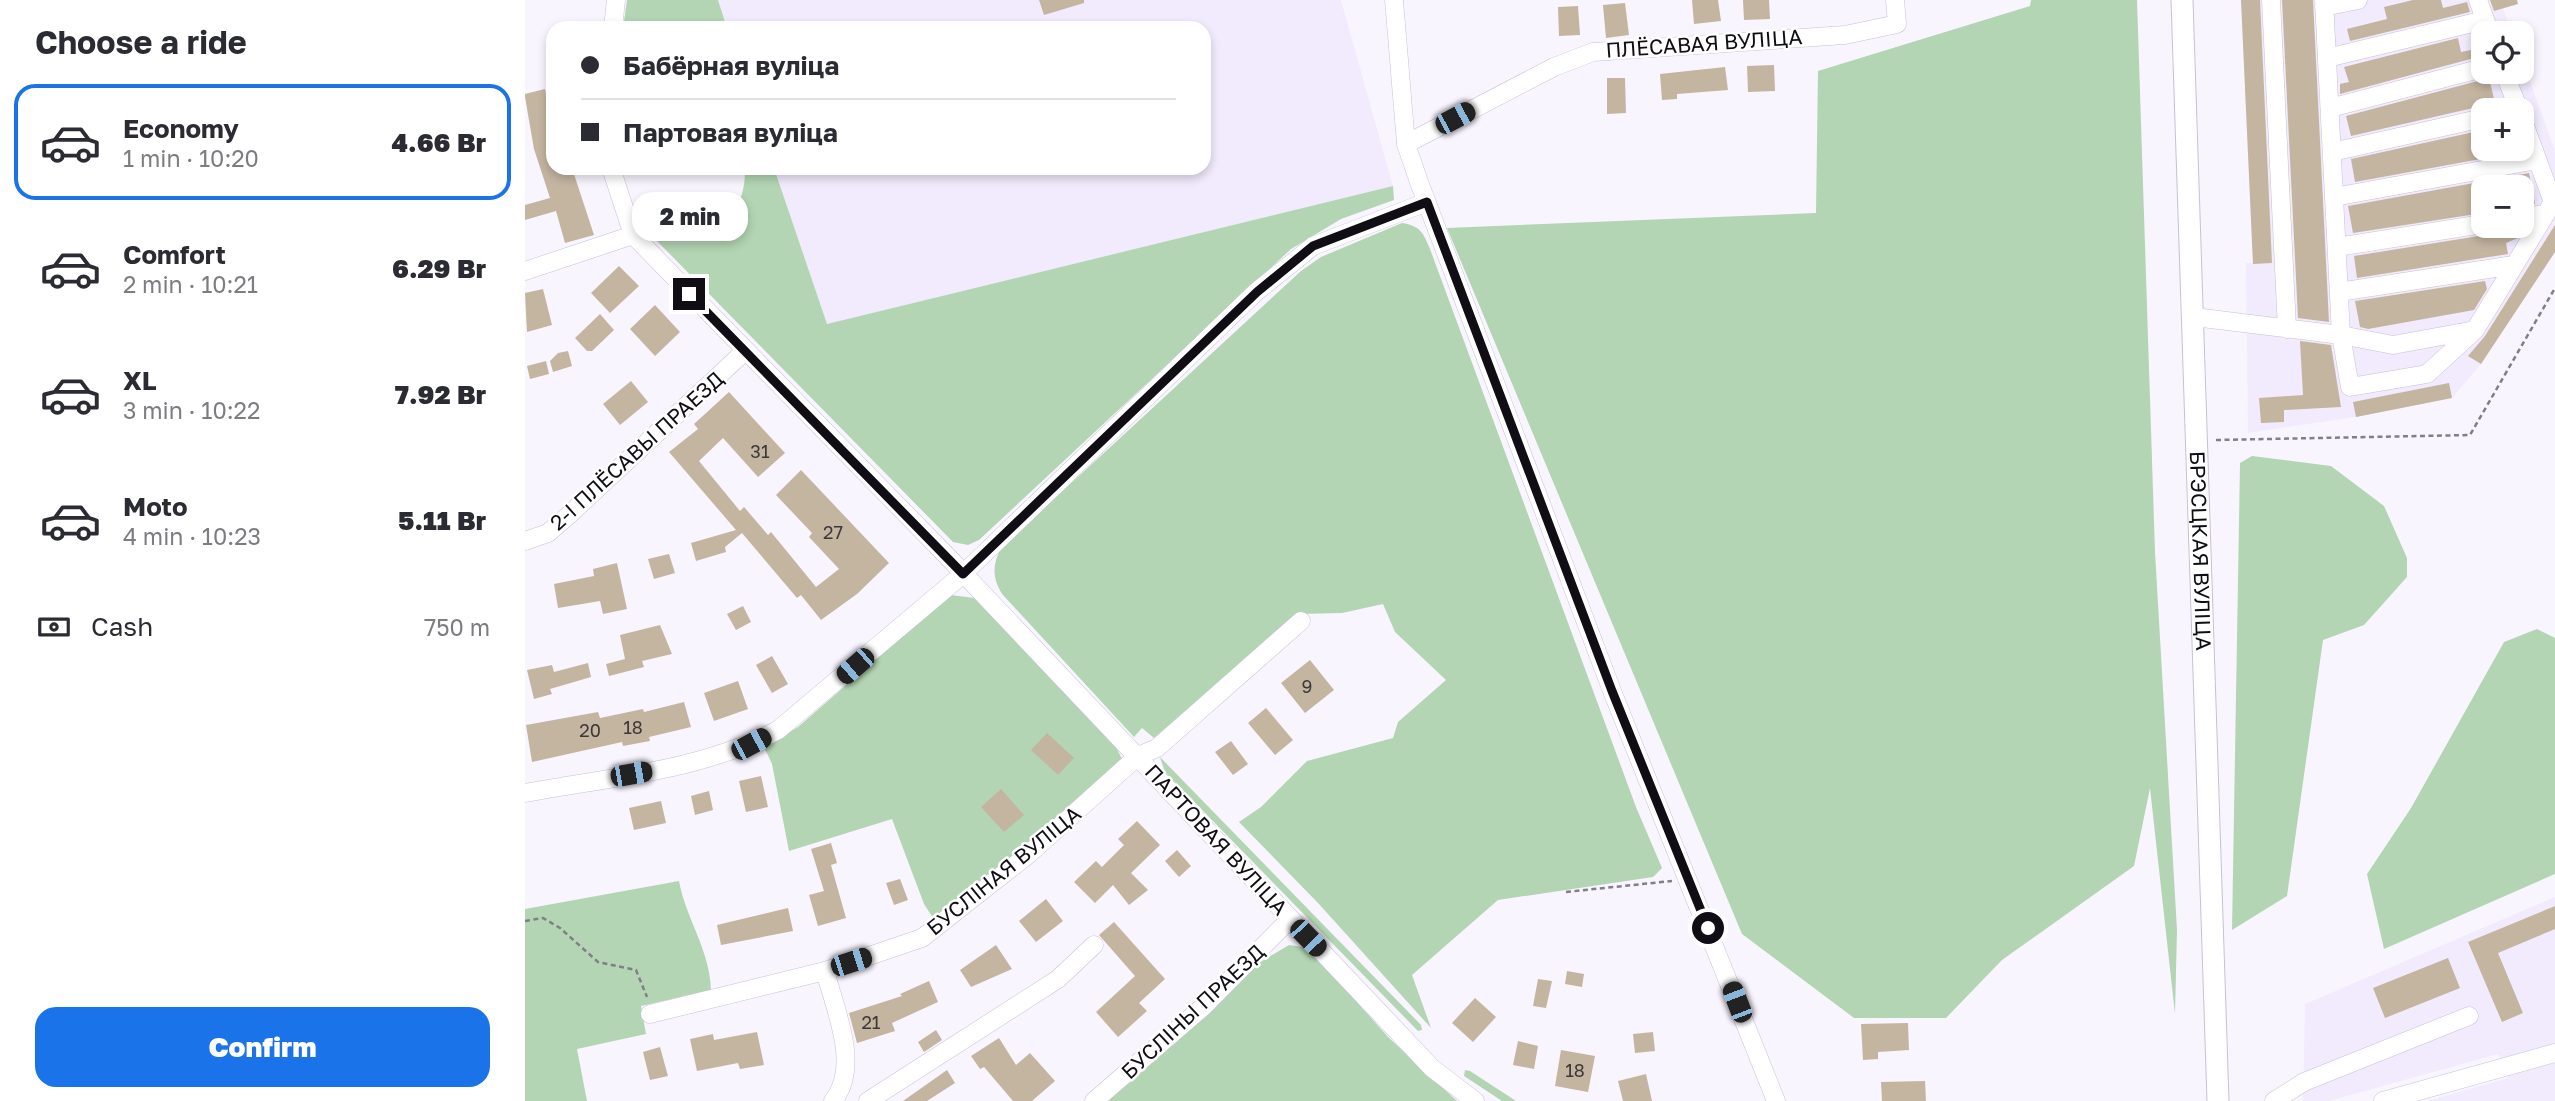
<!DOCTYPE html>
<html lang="en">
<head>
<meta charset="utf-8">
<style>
  :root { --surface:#fff; --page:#f2f2f3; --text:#2b2b33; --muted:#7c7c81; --line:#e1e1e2; --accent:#1a73e8 }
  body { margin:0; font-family:"Golos Text",sans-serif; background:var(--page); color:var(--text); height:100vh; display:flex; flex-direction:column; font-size:26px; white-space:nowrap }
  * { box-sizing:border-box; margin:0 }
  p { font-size:23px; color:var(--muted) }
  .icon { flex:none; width:38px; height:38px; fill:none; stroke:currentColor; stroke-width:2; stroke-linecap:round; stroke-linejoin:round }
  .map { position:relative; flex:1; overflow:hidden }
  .panel { display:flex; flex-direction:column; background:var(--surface); width:525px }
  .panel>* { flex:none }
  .guide { position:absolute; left:21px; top:21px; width:665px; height:154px; border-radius:21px; box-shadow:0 4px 10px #0003; display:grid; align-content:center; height:154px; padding:0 35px; background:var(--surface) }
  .buttons { position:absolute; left:1946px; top:21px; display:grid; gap:14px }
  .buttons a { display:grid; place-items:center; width:63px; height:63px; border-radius:14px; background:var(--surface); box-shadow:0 4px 10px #0003; font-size:35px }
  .end { position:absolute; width:32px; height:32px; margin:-16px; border:9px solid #100d15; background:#fff; box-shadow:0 0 0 4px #fff }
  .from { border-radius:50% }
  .bubble { position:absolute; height:49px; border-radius:21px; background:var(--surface); box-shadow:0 4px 10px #0003; font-size:23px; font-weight:800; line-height:49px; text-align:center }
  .car { position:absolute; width:21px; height:42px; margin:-21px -10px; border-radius:9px; box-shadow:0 0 5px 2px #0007; background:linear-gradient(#222 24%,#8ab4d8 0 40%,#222 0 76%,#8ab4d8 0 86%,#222 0) }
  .guide b { display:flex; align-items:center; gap:24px; height:66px; font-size:26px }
  .guide b+b { border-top:2px solid var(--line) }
  .guide i { width:18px; height:18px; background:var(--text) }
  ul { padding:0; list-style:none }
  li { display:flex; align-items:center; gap:21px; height:116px; margin:0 14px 10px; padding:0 21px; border:4px solid transparent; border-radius:21px }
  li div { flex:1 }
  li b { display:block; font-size:26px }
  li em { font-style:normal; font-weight:800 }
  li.active { border-color:var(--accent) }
  li>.icon { width:63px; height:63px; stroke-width:1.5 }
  h2 { padding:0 35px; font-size:32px; line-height:84px }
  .pay { display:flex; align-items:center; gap:18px; height:77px; padding:0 35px; font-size:26px }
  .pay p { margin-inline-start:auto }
  .cta { display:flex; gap:14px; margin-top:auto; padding:14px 35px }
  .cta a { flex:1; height:80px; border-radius:21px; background:var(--accent); color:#fff; font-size:28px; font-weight:800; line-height:80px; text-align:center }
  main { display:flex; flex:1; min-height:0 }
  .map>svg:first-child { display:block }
  .built { fill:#f1ebfd; fill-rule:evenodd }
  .green { fill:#b3d5b3 }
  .building { fill:#c4b5a1 }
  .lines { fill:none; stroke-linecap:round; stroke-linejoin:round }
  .minor-casing { stroke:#c8c0d7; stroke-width:19 }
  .major-casing { stroke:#c8c0d7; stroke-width:23 }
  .path { stroke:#817e87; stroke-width:2.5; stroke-dasharray:5 3.5; stroke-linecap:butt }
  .minor { stroke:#fff; stroke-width:18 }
  .major { stroke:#fff; stroke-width:21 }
  .route { stroke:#100d15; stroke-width:9 }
  .labels { text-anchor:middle; stroke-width:5; stroke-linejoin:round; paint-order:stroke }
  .number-label { font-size:18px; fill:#3d3738 }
  .street-label { font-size:21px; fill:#100d15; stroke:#fff }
</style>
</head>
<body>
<main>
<section class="panel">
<h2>Choose a ride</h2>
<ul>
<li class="active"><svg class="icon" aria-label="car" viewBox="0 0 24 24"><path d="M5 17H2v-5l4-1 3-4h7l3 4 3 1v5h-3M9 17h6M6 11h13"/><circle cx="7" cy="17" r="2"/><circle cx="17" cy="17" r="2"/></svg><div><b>Economy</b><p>1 min · 10:20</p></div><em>4.66 Br</em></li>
<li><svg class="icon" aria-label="car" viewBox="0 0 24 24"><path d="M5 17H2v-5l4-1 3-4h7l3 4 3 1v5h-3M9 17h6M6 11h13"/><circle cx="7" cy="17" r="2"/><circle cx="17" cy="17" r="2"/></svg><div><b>Comfort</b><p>2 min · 10:21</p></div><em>6.29 Br</em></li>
<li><svg class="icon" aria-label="car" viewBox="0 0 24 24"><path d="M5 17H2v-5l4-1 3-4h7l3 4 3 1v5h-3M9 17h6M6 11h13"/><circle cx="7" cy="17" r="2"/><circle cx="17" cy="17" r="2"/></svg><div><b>XL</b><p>3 min · 10:22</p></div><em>7.92 Br</em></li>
<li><svg class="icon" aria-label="car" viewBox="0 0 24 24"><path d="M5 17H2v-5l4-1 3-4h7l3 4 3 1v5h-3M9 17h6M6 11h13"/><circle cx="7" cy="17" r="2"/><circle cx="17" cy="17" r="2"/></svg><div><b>Moto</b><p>4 min · 10:23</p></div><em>5.11 Br</em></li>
</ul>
<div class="pay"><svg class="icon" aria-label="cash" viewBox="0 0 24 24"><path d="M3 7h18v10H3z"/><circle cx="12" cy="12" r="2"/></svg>Cash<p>750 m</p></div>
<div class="cta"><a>Confirm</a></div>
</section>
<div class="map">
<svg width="2030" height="1101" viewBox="0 0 2030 1101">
  <rect width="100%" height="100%" fill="#f9f5ff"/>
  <!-- built -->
  <path class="built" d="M193,0H816L868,186L302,324L249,168H679V28H202Z
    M1716,0H1975L1987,33H1958V72H1997V60L2030,150V252L1956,364L1927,398L1831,417L1723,433L1721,263H1728ZM1958,110H1997V149H1958ZM1958,187H1997V226H1958Z
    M2030,897V1101H1902L1983,1078L1973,1054L1804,1101H1778L1780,1004Z"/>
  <!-- green -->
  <path class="green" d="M102,0H193L202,28H98Z
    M1506,0H1612L1630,552L1652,930L1650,1014L1625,788L1609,866L1477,960L1421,1018H1329L1217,934L922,228L1291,213L1293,71L1505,6Z
    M220,168H249L302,324L868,186L869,200L816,219L766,249L454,540L443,545L428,542L132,241C181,242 221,224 220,168Z
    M877,223C895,226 898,232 905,249L1111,807L1137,868L1128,877L973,900L887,975L906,1028L793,903L714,822L736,807L782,761L868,738L873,722L921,680L870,632L858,604L817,613L774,614L629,738L617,728L609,737L478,595C467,579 467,565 476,548L776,271L796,257Z
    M1727,456L1806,466L1859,506L1882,558V577L1839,625L1798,640L1762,896L1707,930L1715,463Z
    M425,595L450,598L591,747L597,759L595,765L494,855L408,918L399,904L367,819L264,851L247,764L239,747L273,727Z
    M2012,629L2030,638V874L1859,949L1842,874L1886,808L1979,642Z
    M635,757L896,1025L897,1030L893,1031L640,772Z
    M154,881C161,919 185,950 186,990L116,1006L121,1034L52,1049L62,1101H0V909Z
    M764,945L778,947L788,953L864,1038L932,1101H581L737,961Z
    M940,1070L945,1071L991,1101H977L939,1076Z"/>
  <!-- building -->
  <path class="building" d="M514,0H559V3L519,15Z
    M1167,0H1193L1196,21L1169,24Z
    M1218,0H1244L1245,19L1219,20Z
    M1716,0H1735L1747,263L1728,264Z
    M1757,0H1788L1804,322L1773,318Z
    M1888,0H1916L1918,8L1942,2L1945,12L1825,41L1822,29L1862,19L1859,7Z
    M1965,0H1992L1993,4L1969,11Z
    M1100,3L1104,35L1081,38L1078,5Z
    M1053,6L1055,35L1034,36L1033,7Z
    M1933,38L1936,52L1951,49L1953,57L1815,94V84L1824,82L1819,67Z
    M1249,65L1250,91L1223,92L1222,66Z
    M1200,67L1203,90L1152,94V99L1137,100L1135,74Z
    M1082,78H1100L1101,113L1082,114Z
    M1964,78L1970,103L1826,136L1821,116Z
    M20,89L28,126V168H47L69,235L40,243L31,211L0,220V205L25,198L9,149L0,97V94Z
    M1958,130V149H1994V152L1830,182L1826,159Z
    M2004,173L2010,204L1997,206V187H1958V213L1828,233L1823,206Z
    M2030,225V252L1956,364L1943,356L1960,336Z
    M1991,226L1993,238L1981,243L1983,254L1832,278L1829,256L1960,235L1967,230Z
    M94,266L114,286L85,313L66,293Z
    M1960,281L1962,289L1949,310L1843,329L1835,327L1830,301Z
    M18,289L27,325L2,332L0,293Z
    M130,305L155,332L130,356L105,329Z
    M75,314L89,330L67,351H62L50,338Z
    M1775,341L1806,345L1816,407L1759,410V422L1736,423L1734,398L1778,395Z
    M43,351L47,366L28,372L25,361L33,353Z
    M21,361L24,374L5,379L2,366Z
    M106,381L123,402L95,425L78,404Z
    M1924,383L1927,398L1831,417L1828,402Z
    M204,392L260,453L233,477L198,438L174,461L215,511L219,507L243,535L246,532L291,587L314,569L284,537L287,533L251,495L276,470L364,563L332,594L296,620L276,595L272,598L217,533L200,547L201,552L171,561L166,543L211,530L144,452L173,429L169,424Z
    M144,554L150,573L129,579L123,559Z
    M92,563L102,609L78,614L75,601L33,608L29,584L69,576L68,569Z
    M218,606L226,622L211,630L202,614Z
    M135,625L147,654L117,661L119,667L84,676L81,664L100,659L95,635Z
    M247,656L263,684L247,693L231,665Z
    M785,660L809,690L780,713L756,683Z
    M63,663L66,677L25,689L27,694L9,699L2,670L27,665L29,672Z
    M213,681L223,709L189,721L179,693Z
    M159,702L166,727L124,737L125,741L98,746L97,742L7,762L1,725L73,712L75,718L118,709L119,712Z
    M741,708L768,740L750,755L723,723Z
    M522,733L549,758L533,775L506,750Z
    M706,741L723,764L708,775L690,752Z
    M236,776L243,807L221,812L214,781Z
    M476,789L499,815L479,832L456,807Z
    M184,791L188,810L170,815L166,796Z
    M136,801L141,823L109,830L104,808Z
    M612,821L635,845L606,873L623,890L604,905L588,885L570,903L549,882L571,861L577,867L599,845L593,839Z
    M306,843L312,863L306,865L321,918L293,926L284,895L299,891L286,849Z
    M652,850L666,866L654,877L640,861Z
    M375,879L383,900L369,905L361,883Z
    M521,899L538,921L511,942L494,921Z
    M2030,906V929L1973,953L1998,1013L1977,1022L1943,942Z
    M263,908L268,931L196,945L192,925Z
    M589,922L640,979L614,1003L622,1011L593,1037L571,1012L610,976L574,935Z
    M471,945L487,969L446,987L435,970Z
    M1923,958L1935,988L1860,1018L1848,988Z
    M1042,971L1059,974L1057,987L1040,984Z
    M1013,979L1027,981L1021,1008L1008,1006Z
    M404,981L413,1002L367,1023L370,1031L332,1043L324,1013L377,996L375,994Z
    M950,998L971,1017L948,1042L927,1023Z
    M1383,1023L1384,1050L1353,1052V1059L1338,1060L1336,1024Z
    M411,1030L417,1040L399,1052L393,1042Z
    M232,1032L239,1065L215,1069L213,1063L172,1071L165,1039L188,1034L189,1040Z
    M1128,1032L1130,1051L1110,1053L1108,1034Z
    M474,1038L491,1065L505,1053L530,1081L507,1101H488L459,1067L455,1069L446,1056Z
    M993,1041L1013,1046L1009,1069L988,1065Z
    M135,1047L143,1076L125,1080L118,1052Z
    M1036,1050L1070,1056L1063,1092L1030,1086Z
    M422,1070L430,1083L402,1101H378Z
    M1121,1074L1127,1101H1098L1093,1081Z
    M1400,1081L1401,1101H1357L1356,1082Z"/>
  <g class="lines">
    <defs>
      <path id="minor" d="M869,0L881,144L894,182L1087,691L1251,1101
        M1746,0L1762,329
        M1799,0L1816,335L1825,387L1902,374L1950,330
        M1953,0L1965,33
        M1799,7L1833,0
        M88,28L91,0
        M1802,58L1960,20
        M1979,72L1994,110
        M1805,108L1958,68
        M881,144L1029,67L1068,52L1320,35L1372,24L1370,0
        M1807,152L1958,118
        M86,168L108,235L422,556L907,1068L950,1101
        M1809,197L2012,160
        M1997,217L2021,214
        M1812,247L1958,224
        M0,271L108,235
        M1814,292L1989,265
        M1669,317L1816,335L1868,345L1950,330L2028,202L1997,118
        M0,541L23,533L45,514L219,352
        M0,793C85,777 176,771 253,730L438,574L731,292L788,246L902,202
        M300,971C310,1009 336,1067 308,1101
        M125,1014L300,971L397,938L504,854L613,756L632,748L776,621
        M343,1101L533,979L569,945
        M569,1101L679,1006L765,919
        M1749,1101L1779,1082L1944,1016
        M1858,1101L2030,1053"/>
      <g id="major">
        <path id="s1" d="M1657,0L1693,1101"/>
      </g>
    </defs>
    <!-- minor casing -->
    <use href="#minor" class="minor-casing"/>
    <!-- major casing -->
    <use href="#major" class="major-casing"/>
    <!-- path -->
    <path class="path" d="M1691,440L1945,435L2030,288
      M1041,892L1147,881
      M0,921L18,918L35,928L73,962L111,970L122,997"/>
    <!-- minor -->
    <use href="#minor" class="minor"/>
    <!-- major -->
    <use href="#major" class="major"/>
  </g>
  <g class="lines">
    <!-- route -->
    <path class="route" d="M164,294L438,574L732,292L788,246L902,202L1087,691L1183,928"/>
  </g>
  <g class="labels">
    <!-- number labels -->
    <g class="number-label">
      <text x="235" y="458">31</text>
      <text x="308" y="539">27</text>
      <text x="782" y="693">9</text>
      <text x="108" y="734">18</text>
      <text x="65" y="737">20</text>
      <text x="346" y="1029">21</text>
      <text x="1050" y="1077">18</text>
    </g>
    <!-- street labels -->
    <g class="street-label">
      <text transform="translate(1179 44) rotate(-4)" y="7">ПЛЁСАВАЯ ВУЛІЦА</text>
      <text transform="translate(112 451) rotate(-42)" y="7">2-І ПЛЁСАВЫ ПРАЕЗД</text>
      <text dy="7" stroke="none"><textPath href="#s1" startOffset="551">БРЭСЦКАЯ ВУЛІЦА</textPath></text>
      <text transform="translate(691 840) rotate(47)" y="7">ПАРТОВАЯ ВУЛІЦА</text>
      <text transform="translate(479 871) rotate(-39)" y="7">БУСЛІНАЯ ВУЛІЦА</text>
      <text transform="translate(668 1012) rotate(-43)" y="7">БУСЛІНЫ ПРАЕЗД</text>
    </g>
  </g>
</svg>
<div class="buttons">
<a><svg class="icon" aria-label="locate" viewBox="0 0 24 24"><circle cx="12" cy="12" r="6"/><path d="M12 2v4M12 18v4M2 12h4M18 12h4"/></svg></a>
<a>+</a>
<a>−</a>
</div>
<i class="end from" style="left:1183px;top:928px"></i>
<i class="end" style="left:164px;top:294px"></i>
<div class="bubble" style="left:107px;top:192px;width:116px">2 min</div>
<i class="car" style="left:930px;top:118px;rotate:62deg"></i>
<i class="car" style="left:330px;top:666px;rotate:229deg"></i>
<i class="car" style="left:226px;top:744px;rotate:62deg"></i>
<i class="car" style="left:106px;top:774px;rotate:80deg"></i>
<i class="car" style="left:783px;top:938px;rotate:136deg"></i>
<i class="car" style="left:326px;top:962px;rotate:72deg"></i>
<i class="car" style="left:1212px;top:1002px;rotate:339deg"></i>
<div class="guide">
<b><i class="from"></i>Бабёрная вуліца</b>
<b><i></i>Партовая вуліца</b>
</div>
</div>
</main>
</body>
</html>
